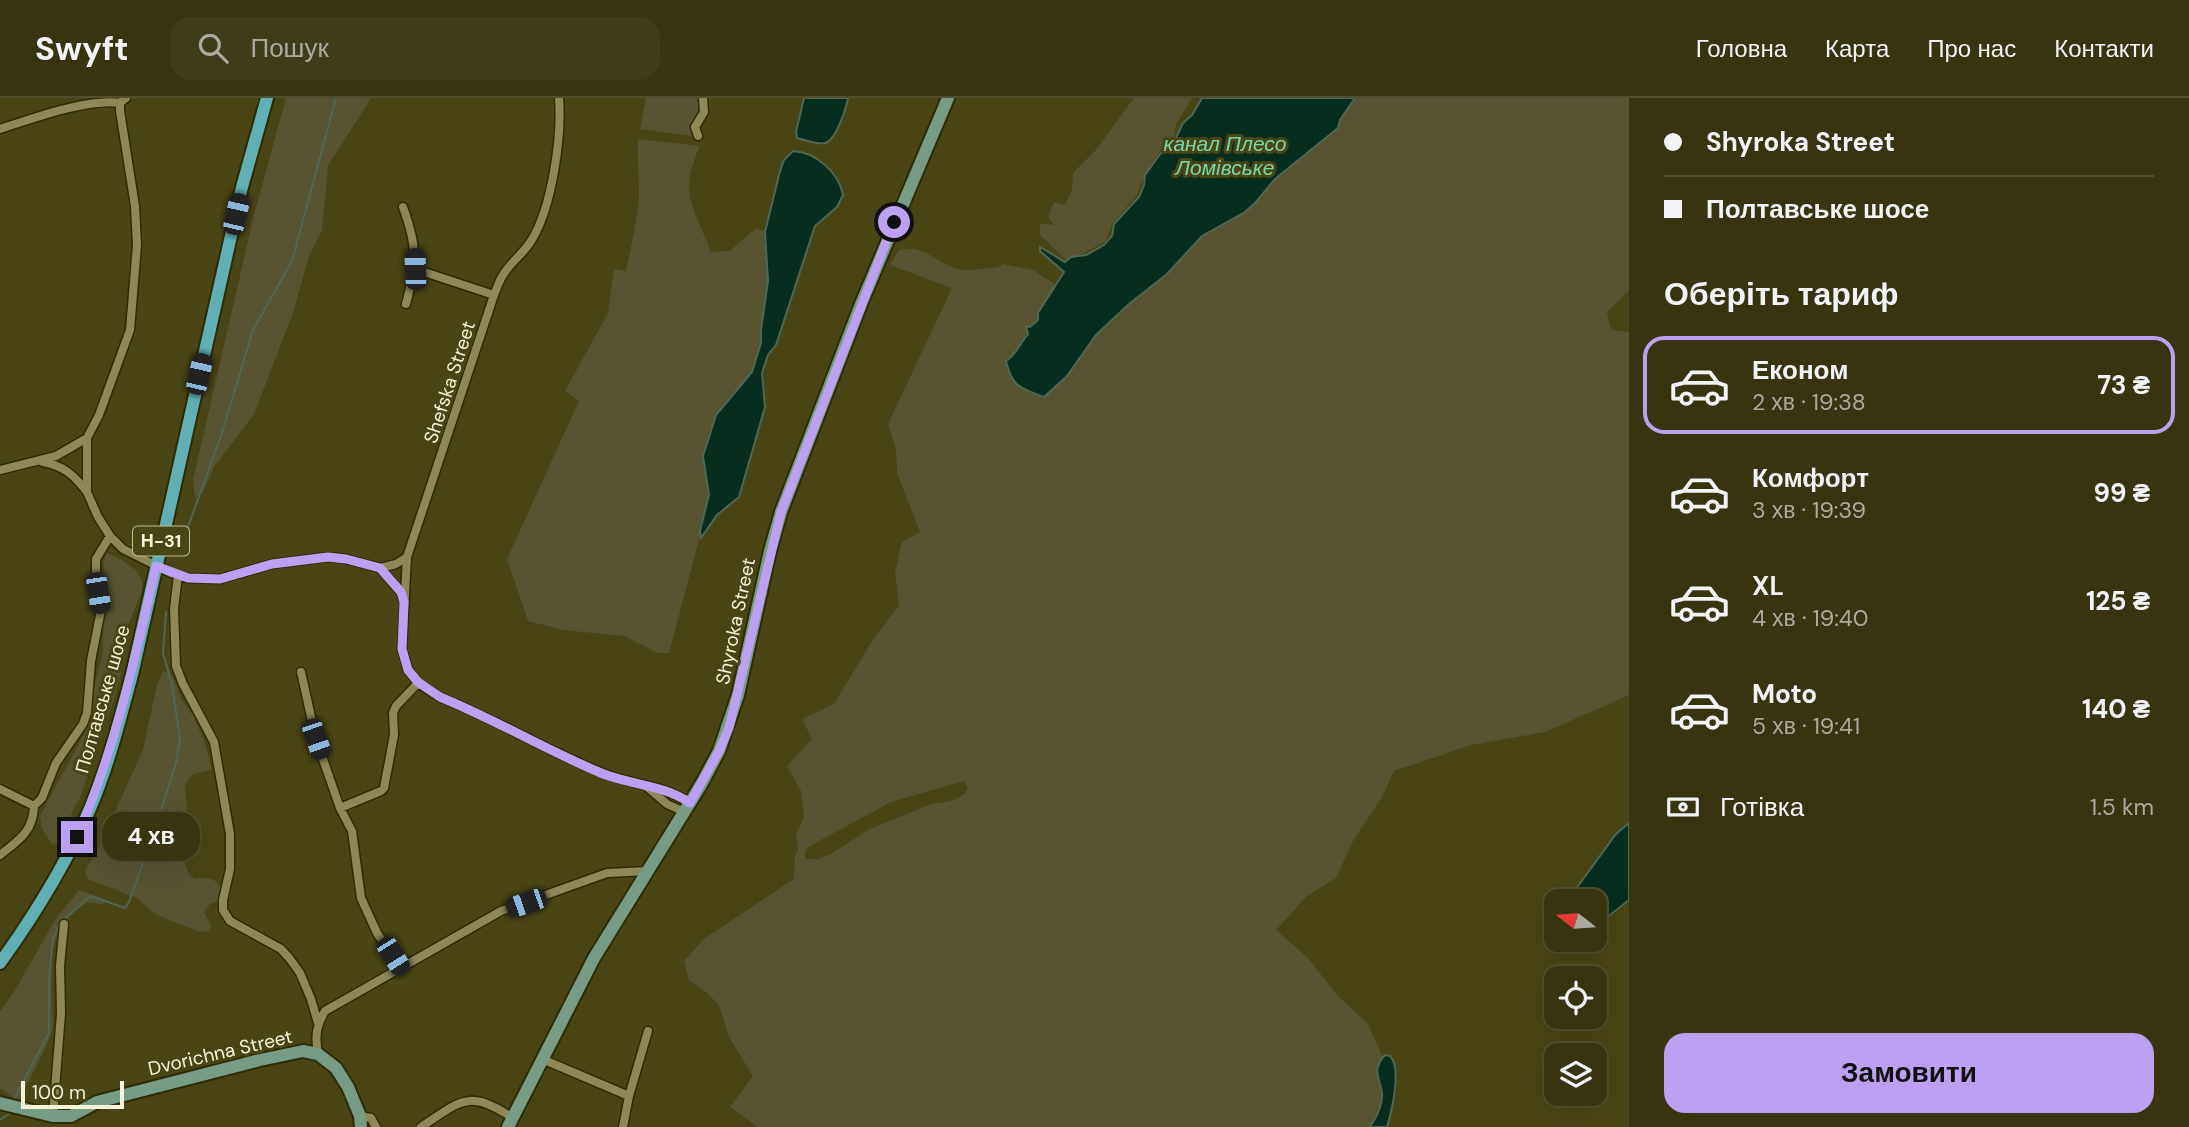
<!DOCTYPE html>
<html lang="uk">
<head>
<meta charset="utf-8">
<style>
  :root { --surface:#38340f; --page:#3f3c18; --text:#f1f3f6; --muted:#abaa9e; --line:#524f2f; --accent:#bca0f2 }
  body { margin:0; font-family:"DM Sans",sans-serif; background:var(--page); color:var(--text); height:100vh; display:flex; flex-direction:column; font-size:26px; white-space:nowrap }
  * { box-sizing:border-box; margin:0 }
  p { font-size:23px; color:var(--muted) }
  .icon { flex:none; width:38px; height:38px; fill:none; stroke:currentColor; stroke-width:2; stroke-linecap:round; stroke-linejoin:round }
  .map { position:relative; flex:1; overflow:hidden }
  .panel { display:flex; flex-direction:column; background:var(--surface); width:560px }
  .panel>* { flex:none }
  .guide { display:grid; align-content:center; height:154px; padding:0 35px; background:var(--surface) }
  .needle { width:46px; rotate:287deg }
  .fabs { position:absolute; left:1544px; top:791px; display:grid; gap:14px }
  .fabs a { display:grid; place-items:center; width:63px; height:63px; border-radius:14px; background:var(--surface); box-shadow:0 7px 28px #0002,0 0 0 2px var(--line); font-size:35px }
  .scale { position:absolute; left:21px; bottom:18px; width:103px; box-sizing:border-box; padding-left:7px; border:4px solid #f4f2d8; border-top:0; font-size:19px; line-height:24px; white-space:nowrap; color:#f4f2d8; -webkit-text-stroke:5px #4a4514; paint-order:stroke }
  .end { position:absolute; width:32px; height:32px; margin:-16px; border:9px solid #bca0f2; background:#111; box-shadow:0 0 0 4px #111 }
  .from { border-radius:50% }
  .bubble { position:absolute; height:49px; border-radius:21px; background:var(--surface); box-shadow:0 7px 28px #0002,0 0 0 2px var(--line); font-size:23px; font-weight:700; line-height:49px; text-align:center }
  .car { position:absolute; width:21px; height:42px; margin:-21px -10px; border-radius:9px; box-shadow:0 0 5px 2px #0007; background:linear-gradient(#222 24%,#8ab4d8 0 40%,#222 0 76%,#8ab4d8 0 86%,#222 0) }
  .guide b { display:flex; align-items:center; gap:24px; height:66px; font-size:26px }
  .guide b+b { border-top:2px solid var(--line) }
  .guide i { width:18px; height:18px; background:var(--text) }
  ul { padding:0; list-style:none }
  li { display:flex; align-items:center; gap:21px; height:98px; margin:0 14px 10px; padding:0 21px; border:4px solid transparent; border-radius:21px }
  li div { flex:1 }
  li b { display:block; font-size:26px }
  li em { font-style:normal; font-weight:700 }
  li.current { border-color:var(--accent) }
  li>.icon { width:63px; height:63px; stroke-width:1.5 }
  h2 { padding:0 35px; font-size:32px; line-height:84px }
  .pay { display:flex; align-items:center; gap:18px; height:77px; padding:0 35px; font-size:26px }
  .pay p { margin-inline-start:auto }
  .primary-button { display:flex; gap:14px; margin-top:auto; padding:14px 35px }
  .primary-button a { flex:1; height:80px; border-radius:21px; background:var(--accent); color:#111; font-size:28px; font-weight:700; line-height:80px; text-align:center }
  header { display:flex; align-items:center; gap:42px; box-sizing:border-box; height:98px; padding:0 35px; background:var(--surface); border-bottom:2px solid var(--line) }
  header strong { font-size:33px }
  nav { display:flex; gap:38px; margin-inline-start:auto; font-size:24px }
  .search { width:490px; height:63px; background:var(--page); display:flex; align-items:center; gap:18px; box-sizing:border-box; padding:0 24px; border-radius:21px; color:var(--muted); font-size:26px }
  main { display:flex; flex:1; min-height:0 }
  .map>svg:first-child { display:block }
  .green { fill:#585432; fill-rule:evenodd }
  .water { fill:#072d1e; stroke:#4e6856; stroke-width:2 }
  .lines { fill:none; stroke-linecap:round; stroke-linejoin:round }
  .stream { stroke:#4e6856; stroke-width:2 }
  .street-casing { stroke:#2f2b05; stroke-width:11 }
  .secondary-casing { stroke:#2f2b05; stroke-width:16 }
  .primary-casing { stroke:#2f2b05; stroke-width:16 }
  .street { stroke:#8e8858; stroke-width:8 }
  .secondary { stroke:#779c86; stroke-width:12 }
  .primary { stroke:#60afb5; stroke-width:12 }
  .route { stroke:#bca0f2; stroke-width:9 }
  .labels { text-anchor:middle; stroke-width:6; stroke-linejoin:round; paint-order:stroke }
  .shield { fill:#4a4514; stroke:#c1be9d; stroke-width:2 }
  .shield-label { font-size:18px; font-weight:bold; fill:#f4f2d8 }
  .street-label { font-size:19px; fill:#f4f2d8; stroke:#4a4514 }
  .water-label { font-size:21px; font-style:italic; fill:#75d8ab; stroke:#4a4514 }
</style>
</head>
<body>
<header>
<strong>Swyft</strong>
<div class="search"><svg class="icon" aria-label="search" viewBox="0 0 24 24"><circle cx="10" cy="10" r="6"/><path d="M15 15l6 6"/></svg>Пошук</div>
<nav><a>Головна</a><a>Карта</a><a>Про нас</a><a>Контакти</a></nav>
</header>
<main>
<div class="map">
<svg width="1629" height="1029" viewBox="0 0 1629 1029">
  <rect width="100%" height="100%" fill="#4a4514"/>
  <!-- green -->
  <path class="green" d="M286,0H371L328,68L322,133L309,158L293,215L254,316L214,369L203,394L195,400L193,382L253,121Z
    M646,0H702V15L691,38L640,31Z
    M1134,0H1192L1176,26L1174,41L1166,43L1143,81L1137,97L1112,126L1106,143L1084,155L1066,162L1040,137V126L1054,127L1048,118L1054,104L1065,107L1072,92L1073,75L1095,53Z
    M1355,0H1629V193L1607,214L1611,232L1629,234V597L1545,634L1471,647L1394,673L1382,699L1353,743L1336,780L1307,798L1276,832L1309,861L1336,896L1368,926L1382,958L1377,979L1382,995V1003L1370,1029H758L730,1009L753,978L729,939L719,907L705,893L689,882L684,863L704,841L794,781L795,758L798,751L796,736L804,719L801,693L787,668L812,641L802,621L834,606L874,540L899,507L895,475L902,444L920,434L897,375L896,351L888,326L952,190L890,167L898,153C922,143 939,168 962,172C973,174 985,169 997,170L1003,166L1033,172L1056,187L1038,214V222L1030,229L1013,258L1067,278L1096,237L1129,206L1167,176L1202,138L1245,114L1256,104L1275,81L1337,31L1340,22ZM964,683L968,689L965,696L951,703L931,706L868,732L831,756L818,761H805V753L808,749L891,704Z
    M638,41L700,48C678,96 694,109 711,154L730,153L756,130L765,134L768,183L761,232V244L752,274L737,294L727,302L709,334L703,358L709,404L669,555H658L624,538L563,532L528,523L507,461L579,303L565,293L608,215L614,171L626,173C631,147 638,122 639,96C639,78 637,60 638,41Z
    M107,455L119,460L136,472L142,482V493L124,537L126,556L115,598L80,700C69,715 70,729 58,745L53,747L42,731L40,718L92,621V596L103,554L104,462Z
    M163,573L168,574L174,581L181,601L194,619L205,645L211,669V672L193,676L185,686L189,741L183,753L184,763L188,774L194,781C211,778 225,782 219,803L210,806L204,814L211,827L210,833L201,834L171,823L154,815L137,800L90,782L86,778L85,772L96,755L143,652L157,587Z
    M79,792L107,802L102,806L87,804C46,832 52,860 52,905C52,914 54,924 52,933C47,950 28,984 19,1002L0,991V913L14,894L55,822Z"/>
  <!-- water -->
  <path class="water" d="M804,0H848C846,10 836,43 825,45C817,47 805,42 797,40L796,34Z
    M1202,0H1355L1340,22L1338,30L1275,81L1256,104L1245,114L1202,138L1167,176L1129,206L1096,237L1067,278L1044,299C1020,290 1012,289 1006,263C1016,257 1020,245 1028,236L1026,228L1030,229L1038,222V215L1064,174L1040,153V149L1065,164L1071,159L1086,157L1104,147L1112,138L1114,126L1139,99L1144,87L1145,77L1169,44L1175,42L1183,25L1192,17Z
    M793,53C816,54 839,75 843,97L837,109L815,128L776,247L768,257L762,275L765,309L739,399L717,417L701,440L700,433L709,397L703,358L716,317L752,274L761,245V232L768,183L765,134L780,73L784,62Z
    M1629,725V802L1601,824L1594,817V803H1581L1573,795L1616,736Z
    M1385,957L1390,958C1402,970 1392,1012 1387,1029H1370C1376,1020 1383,1006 1382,995C1380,979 1371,972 1385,957Z"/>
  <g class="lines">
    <!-- stream -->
    <path class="stream" d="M185,437L221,338L253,232L292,163L336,0
      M63,822L91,798L125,810L129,804L154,734L176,665L180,642L172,586L163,555L166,514
      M13,1003L49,935V878L53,840L60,827
      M0,1022L9,1016"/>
    <defs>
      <path id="street" d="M126,0L120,5V13L135,108L137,147L130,232L99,317L87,340V394L98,419L110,438L123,451L171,475L188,480L220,481L272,466L328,459L346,461L380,470L401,494L403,501
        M559,0C562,39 552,110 531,143C523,156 510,165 503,177C499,183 497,190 494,197L407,459L402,551L408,572L418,585L440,599C496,622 548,653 603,675C632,687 664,687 690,705
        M0,31C31,21 88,0 120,5
        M698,38L695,29L704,14L703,0
        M403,109C418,150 417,165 406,206
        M415,171L494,197
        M43,364C64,368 74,377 87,394
        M0,372L56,358L87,340
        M380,470L396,466L407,459
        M178,477L174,511L176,568L183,586L214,644L230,736V771L223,802V812L230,823L281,851L290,861L300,875L311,901L318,925
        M301,574L316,641L340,710L352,733L361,800L377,835L401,871
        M647,689L667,706L684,714
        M0,691L34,708
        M340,710L381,693L384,690L394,637L393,615L396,608L418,585
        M0,757C19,742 33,734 34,708L42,700L56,665L83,626L87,615L91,563L101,512L96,478V461L110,438
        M318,956C315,939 316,928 325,913L501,813L607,775L647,773
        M542,961L629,998
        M53,1018L61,915L60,868L64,826
        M360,1018L371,1020L376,1029
        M421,1029C462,1002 468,991 513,1020
        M623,1029L629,998L648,933"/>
      <path id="secondary" d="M0,1005L53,1018H71L97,1004L260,962L303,953L318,956L336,970L348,989L360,1018L361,1029
        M508,1029L594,860L702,685L719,653L738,597L770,453L781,414L861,206L948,0"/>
      <path id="primary" d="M0,865C36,815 68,763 92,706C109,665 120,621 132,577L242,89L267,0"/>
    </defs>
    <!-- street casing -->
    <use href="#street" class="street-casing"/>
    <!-- secondary casing -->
    <use href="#secondary" class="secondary-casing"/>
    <!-- primary casing -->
    <use href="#primary" class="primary-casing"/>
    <!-- street -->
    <use href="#street" class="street"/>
    <!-- secondary -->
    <use href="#secondary" class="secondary"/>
    <!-- primary -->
    <use href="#primary" class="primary"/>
  </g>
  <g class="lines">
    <!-- route -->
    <path class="route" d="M77,739C115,652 135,561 156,468L188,480L220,481L272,466L328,459L346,461L380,470L401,494L404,504L402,551L408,572L418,584L440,599C496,622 548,653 603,676C632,687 664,687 690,705L719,653L729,630L781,414L894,124"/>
  </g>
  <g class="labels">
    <!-- shield labels -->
    <rect class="shield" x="133" y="428.5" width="56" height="29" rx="5"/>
    <g class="shield-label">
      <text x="161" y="449">Н-31</text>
    </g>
    <!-- street labels -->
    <g class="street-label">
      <text transform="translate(449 284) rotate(-72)" y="7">Shefska Street</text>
      <text transform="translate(735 523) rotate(-78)" y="7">Shyroka Street</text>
      <text transform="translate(102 601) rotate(-74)" y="7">Полтавське шосе</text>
      <text transform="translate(220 954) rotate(-13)" y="7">Dvorichna Street</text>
    </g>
    <!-- water labels -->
    <g class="water-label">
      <text x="1225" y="53">канал Плесо<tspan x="1225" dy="24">Ломівське</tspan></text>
    </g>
  </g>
</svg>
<div class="fabs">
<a><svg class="needle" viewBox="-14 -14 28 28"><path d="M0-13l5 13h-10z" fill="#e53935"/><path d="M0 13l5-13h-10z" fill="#abaa9e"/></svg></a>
<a><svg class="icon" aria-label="locate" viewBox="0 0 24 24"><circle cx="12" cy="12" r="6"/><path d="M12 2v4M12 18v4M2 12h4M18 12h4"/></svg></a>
<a><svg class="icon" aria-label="layers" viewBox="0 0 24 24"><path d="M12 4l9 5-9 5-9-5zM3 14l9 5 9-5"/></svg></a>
</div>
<div class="scale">100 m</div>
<i class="end from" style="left:894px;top:124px"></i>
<i class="end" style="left:77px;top:739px"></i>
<div class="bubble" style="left:102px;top:714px;width:98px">4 хв</div>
<i class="car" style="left:236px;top:116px;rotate:13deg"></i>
<i class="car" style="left:415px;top:171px;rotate:358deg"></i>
<i class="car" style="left:199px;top:276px;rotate:13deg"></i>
<i class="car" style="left:98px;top:495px;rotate:171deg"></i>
<i class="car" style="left:316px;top:641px;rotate:161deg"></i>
<i class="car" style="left:526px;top:805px;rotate:251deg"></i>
<i class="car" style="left:393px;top:858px;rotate:148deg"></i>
</div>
<section class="panel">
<div class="guide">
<b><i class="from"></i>Shyroka Street</b>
<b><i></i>Полтавське шосе</b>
</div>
<h2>Оберіть тариф</h2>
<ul>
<li class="current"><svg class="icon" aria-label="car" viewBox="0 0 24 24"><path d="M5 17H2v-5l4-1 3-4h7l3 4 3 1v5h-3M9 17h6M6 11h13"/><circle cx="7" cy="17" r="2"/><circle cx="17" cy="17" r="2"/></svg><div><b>Економ</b><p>2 хв · 19:38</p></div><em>73 ₴</em></li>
<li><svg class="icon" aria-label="car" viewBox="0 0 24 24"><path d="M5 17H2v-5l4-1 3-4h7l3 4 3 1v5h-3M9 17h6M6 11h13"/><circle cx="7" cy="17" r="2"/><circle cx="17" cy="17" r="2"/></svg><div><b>Комфорт</b><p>3 хв · 19:39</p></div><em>99 ₴</em></li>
<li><svg class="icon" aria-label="car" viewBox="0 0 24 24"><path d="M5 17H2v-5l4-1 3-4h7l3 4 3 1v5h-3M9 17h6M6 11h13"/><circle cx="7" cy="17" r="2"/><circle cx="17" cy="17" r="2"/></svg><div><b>XL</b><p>4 хв · 19:40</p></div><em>125 ₴</em></li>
<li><svg class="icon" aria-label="car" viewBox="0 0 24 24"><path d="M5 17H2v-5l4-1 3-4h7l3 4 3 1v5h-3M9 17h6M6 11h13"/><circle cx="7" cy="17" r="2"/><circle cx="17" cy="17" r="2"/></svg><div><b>Moto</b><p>5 хв · 19:41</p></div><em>140 ₴</em></li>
</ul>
<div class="pay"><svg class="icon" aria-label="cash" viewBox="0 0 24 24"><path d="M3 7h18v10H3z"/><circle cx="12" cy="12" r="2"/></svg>Готівка<p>1.5 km</p></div>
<div class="primary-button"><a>Замовити</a></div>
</section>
</main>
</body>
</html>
